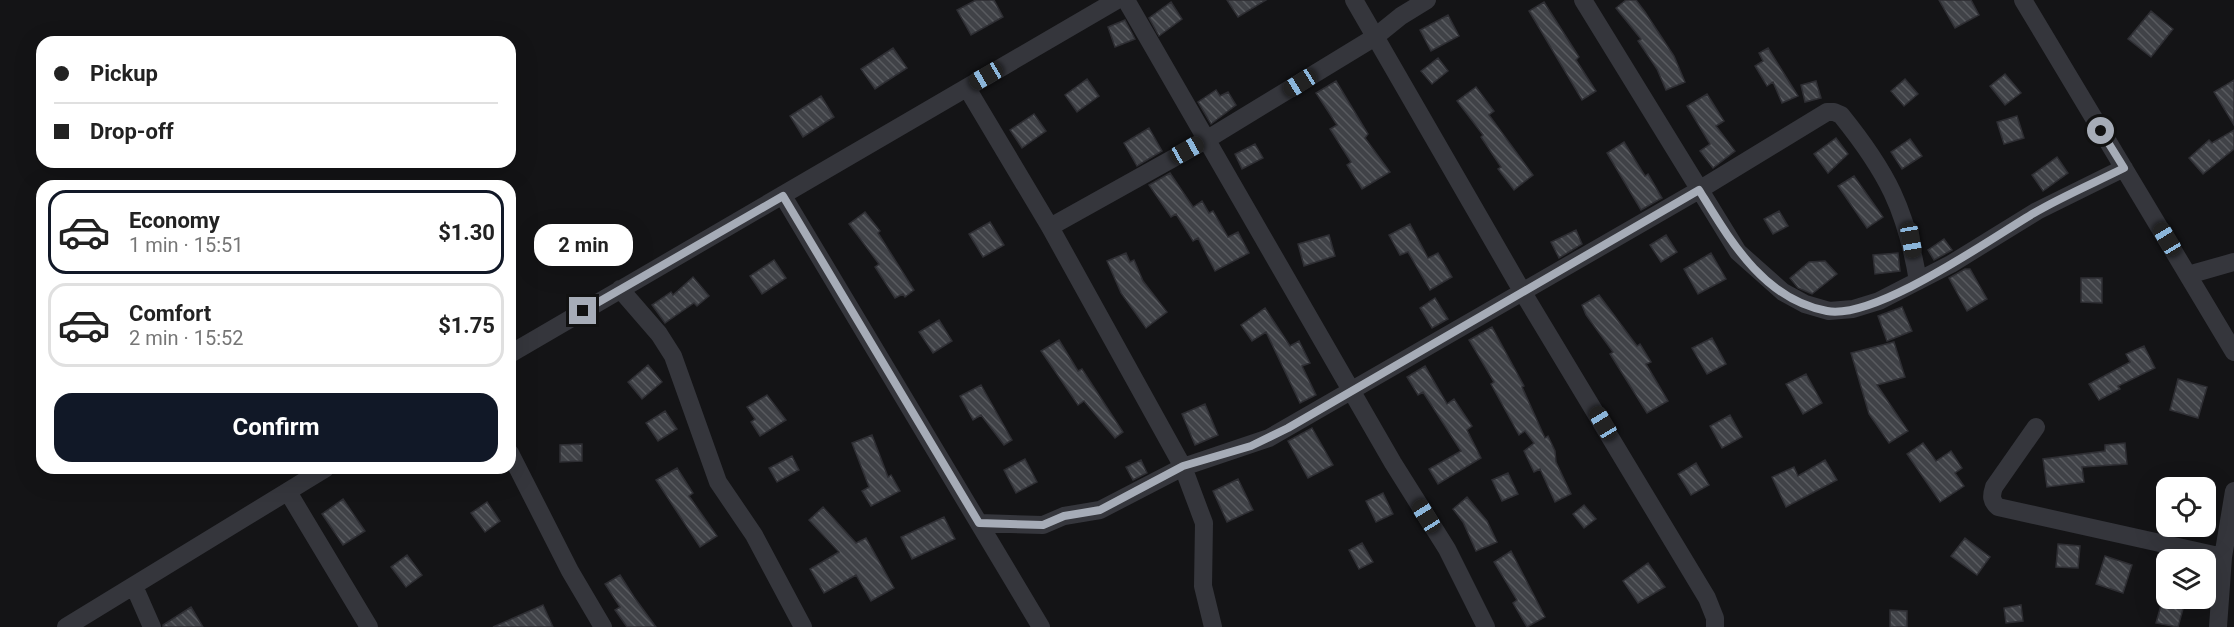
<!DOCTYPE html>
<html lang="en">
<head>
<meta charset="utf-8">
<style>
  :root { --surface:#fff; --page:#f2f2f2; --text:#222; --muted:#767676; --line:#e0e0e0; --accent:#111827 }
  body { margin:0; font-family:Roboto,sans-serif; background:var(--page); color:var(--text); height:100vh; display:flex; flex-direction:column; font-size:22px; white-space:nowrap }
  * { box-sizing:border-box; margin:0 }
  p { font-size:20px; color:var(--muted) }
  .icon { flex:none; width:33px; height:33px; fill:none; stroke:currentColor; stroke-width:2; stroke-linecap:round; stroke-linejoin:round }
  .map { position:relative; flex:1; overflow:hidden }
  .sheet { position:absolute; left:36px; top:180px; width:480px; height:294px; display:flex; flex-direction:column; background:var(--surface); border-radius:18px; box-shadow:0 6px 24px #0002 }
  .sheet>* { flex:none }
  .guide { position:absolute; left:36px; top:36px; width:480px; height:132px; border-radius:18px; box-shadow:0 6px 24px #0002; display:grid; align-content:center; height:132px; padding:0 18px; background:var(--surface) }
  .buttons { position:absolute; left:2156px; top:477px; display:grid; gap:12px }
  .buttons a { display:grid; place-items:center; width:60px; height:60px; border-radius:12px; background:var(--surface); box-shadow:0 6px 24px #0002; font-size:30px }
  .end { position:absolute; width:27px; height:27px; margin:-14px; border:8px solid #a6acb7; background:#111; box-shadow:0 0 0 3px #111 }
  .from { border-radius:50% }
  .bubble { position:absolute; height:42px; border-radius:18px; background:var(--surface); box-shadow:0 6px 24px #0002; font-size:20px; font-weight:700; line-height:42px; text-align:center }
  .car { position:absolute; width:18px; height:36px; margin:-18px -9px; border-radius:8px; box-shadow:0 0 4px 2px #0007; background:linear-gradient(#222 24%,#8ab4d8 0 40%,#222 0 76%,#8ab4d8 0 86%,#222 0) }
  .guide b { display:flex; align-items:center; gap:21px; height:57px; font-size:22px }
  .guide b+b { border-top:2px solid var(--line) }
  .guide i { width:15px; height:15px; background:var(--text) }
  ul { padding:10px 0 0; list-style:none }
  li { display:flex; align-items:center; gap:18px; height:84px; margin:0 12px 9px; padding:0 6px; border:3px solid var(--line); border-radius:18px }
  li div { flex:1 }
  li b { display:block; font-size:22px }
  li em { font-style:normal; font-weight:700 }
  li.current { border-color:var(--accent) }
  li>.icon { width:54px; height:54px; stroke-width:1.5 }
  .cta { display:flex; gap:12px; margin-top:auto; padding:12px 18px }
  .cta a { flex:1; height:69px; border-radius:18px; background:var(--accent); color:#fff; font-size:24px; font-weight:700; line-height:69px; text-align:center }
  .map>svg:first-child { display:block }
  .building { fill:url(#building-back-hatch); stroke:#2e2e33; stroke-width:1.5 }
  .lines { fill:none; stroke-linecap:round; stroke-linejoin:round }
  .street { stroke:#35363c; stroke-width:18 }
  .route { stroke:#a6acb7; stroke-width:8 }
</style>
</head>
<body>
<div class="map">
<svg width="2234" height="627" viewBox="0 0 2234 627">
  <defs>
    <pattern id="building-back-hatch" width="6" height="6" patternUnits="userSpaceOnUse" patternTransform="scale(1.5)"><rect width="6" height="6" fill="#404247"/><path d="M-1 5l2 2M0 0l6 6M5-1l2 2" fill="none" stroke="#595b5f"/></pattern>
  </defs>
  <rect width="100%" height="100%" fill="#141416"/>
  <!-- building -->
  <path class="building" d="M976,0H994L1003,17L971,35L957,10Z
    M1227,0H1266L1238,17Z
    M1626,0H1636L1645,12L1674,56L1685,82L1666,90L1657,69L1638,41L1641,39L1616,8Z
    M1939,0H1971L1979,15L1955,28Z
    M1171,2L1182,19L1159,36L1149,18Z
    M1544,2L1579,57L1576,60L1596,91L1582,100L1529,11Z
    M2151,11L2173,29L2151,57L2128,39Z
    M1448,15L1459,36L1431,51L1420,30Z
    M1125,20L1135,39L1115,47L1108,27Z
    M893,48L907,68L875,89L861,69Z
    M1768,48L1798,96L1782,103L1773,82L1767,86L1755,66L1763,61L1759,53Z
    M1438,58L1448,71L1432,84L1421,71Z
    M2005,74L2021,93L2005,105L1990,86Z
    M1087,79L1099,96L1077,112L1065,95Z
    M1905,79L1918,94L1904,106L1891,91Z
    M2234,80V125L2214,92Z
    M1336,81L1368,134L1365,138L1390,172L1362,189L1347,165L1351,162L1330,129L1337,125L1316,93Z
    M1816,81L1821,98L1805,102L1801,85Z
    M1476,87L1494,111L1489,115L1533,175L1514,190L1498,169L1501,167L1481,137L1483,135L1457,101Z
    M1216,90L1220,96L1228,92L1236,105L1211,124L1198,102Z
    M1707,94L1724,121L1716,126L1735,151L1713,168L1700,151L1710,144L1687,106Z
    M821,96L834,117L803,137L790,116Z
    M1034,114L1046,131L1022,148L1010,130Z
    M2017,116L2024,138L2004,144L1997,122Z
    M1149,128L1162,151L1137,166L1124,143Z
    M2234,130V149L2203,174L2189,158L2209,140L2212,143Z
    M1836,138L1848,154L1828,173L1814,154Z
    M1910,139L1922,156L1902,169L1891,152Z
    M1624,142L1645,176L1648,174L1662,198L1641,210L1607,153Z
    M1255,144L1263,158L1242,169L1235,154Z
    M2057,157L2068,173L2043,191L2032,175Z
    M1170,173L1193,207L1202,201L1209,213L1213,211L1228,237L1238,232L1249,253L1215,271L1198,238L1193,241L1176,214L1171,217L1149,185Z
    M1854,176L1883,217L1867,228L1838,186Z
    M1779,211L1788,226L1773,234L1764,219Z
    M865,212L880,231L878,233L914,290L905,297L903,294L895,298L875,267L879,264L849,224Z
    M990,222L1004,245L983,257L969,234Z
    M1410,224L1428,258L1438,253L1452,277L1430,290L1408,252L1400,255L1389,235Z
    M1576,230L1582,244L1559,258L1551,242Z
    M1329,235L1335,256L1304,266L1298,244Z
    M1666,235L1677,252L1661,262L1650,245Z
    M1944,239L1952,250L1934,260L1928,250Z
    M1126,253L1130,262L1134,260L1143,281L1167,312L1146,328L1121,293L1107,261Z
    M1711,253L1726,279L1698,294L1684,269Z
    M1898,253L1900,271L1875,274L1873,255Z
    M774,260L786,278L762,294L750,276Z
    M1825,261L1837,274L1812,294L1798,288L1790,278L1809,262Z
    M1965,269H1970L1987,299L1967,311L1949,278Z
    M693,277L709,296L697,306L694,303L665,323L652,305L671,292L673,295Z
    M2081,278H2102V303L2081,302Z
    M1599,295L1637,346L1640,344L1651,362L1646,364L1668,401L1647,413L1610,354L1613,352L1586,315L1582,305Z
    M1435,298L1448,319L1432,328L1420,308Z
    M1902,307L1912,331L1887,341L1878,316Z
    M1265,308L1290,346L1299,341L1310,363L1302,366L1316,395L1300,403L1266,332L1252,341L1241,325Z
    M939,320L952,341L933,353L919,332Z
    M1492,327L1524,386L1522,387L1545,438L1548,436L1555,451L1556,462L1571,494L1555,502L1540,469L1534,472L1524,451L1534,443L1525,431L1519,435L1491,384L1494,382L1469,340Z
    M1712,338L1726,364L1707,374L1692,348Z
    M1059,340L1078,371L1082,369L1123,432L1115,438L1084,401L1078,405L1041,351Z
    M1894,342L1905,377L1877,385L1908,431L1889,443L1869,414L1851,353Z
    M2144,346L2155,368L2118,386L2120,389L2099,400L2089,384L2130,362L2126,354Z
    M648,365L662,382L642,399L628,382Z
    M1425,366L1447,404L1454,399L1472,426L1467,430L1481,458L1438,484L1429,469L1461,451L1423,392L1418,395L1407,377Z
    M1806,374L1822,403L1803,414L1786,384Z
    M2178,379L2207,387L2198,418L2170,410Z
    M981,385L1012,440L1004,445L981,415L973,420L960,396Z
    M767,395L786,420L760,436L751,422L755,419L747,407Z
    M1205,404L1218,435L1195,445L1182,414Z
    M665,411L677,429L658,441L646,423Z
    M1730,415L1742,437L1722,448L1710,426Z
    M1312,428L1333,465L1308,478L1288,441Z
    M872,435L888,477L891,475L900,491L871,506L862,491L869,487L852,443Z
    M1923,443L1936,461L1951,451L1962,468L1955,473L1964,486L1940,502L1907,454Z
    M2125,443L2127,464L2082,467L2084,482L2047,487L2043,459L2105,451V445Z
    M582,444V461L560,462V445Z
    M792,456L799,470L777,482L769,468Z
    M1025,459L1037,482L1016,493L1004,470Z
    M1141,460L1147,473L1133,480L1126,467Z
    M1825,460L1837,480L1786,507L1772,477L1794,467L1798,476Z
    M1696,463L1709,485L1691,495L1678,474Z
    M677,468L693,493L689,496L717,536L700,547L656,480Z
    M1508,473L1518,494L1502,501L1492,480Z
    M1238,479L1253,510L1227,522L1213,491Z
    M1383,493L1393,514L1376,522L1366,501Z
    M1467,497L1487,521L1497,542L1476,551L1463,522L1453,509Z
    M343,499L365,531L343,545L322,514Z
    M487,502L500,521L485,532L471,513Z
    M1584,505L1596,519L1584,528L1573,514Z
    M823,507L856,543L866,538L894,588L871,601L856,575L824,593L810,569L839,552L809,520Z
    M944,517L955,539L912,559L901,537Z
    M1965,538L1990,557L1977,575L1951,556Z
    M1362,543L1373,562L1359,569L1349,550Z
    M2058,544L2080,546L2078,568L2056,567Z
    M1511,551L1545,617L1527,627L1513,603L1517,600L1494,562Z
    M407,555L422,575L406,587L391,567Z
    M2105,556L2132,565L2123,593L2096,584Z
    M1648,563L1665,587L1638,603L1623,581Z
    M620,575L634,597L656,627H627L615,610L620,607L605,584Z
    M2163,598H2186L2178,627L2156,623Z
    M543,605L553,627H493Z
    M2021,605L2023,621L2006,623L2004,608Z
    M191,607L203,627H163V625Z
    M1890,610L1907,611V627H1890Z"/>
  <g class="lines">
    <!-- street -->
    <path class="street" d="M1126,0L1393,463L1447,549L1486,627
      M1354,0L1522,291L1707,598L1715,618V627
      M1583,0L1738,252L1783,292L1805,304L1829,311L1853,309L1879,301L1951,264L2037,211L2124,168
      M2023,0L2234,352
      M967,88L1050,227L1183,467L1204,523L1203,586L1213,627
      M783,196L1041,627
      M1050,227L1206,140L1375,37L1401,16L1427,0
      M2188,275L2234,262
      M620,289L659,334L673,356L718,482L754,535L803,627
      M510,354L1117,0
      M2036,427L1994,487C1991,496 1991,501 1998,507L2223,557
      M510,453L570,571L603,627
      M288,492L369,627
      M979,523L1043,525L1064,516L1100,510L1183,467L1269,438L1699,190L1827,112H1834L1841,115C1887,172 1906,209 1918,281
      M134,586L152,627
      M66,627L326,468
      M2218,627L2223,557L2234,491"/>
  </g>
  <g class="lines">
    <!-- route -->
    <path class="route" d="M583,311L783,196L979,523L1043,525L1064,516L1100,510L1183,466L1251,446L1288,428L1699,190C1730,240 1763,299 1827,311C1876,320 1990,239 2034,213C2063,196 2094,183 2124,168L2101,131"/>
  </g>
</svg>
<div class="buttons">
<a><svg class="icon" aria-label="locate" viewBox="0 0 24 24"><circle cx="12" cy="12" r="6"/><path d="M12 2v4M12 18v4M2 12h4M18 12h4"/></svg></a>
<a><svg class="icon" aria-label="layers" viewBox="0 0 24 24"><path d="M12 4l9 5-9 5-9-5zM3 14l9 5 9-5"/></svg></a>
</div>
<i class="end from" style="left:2101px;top:131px"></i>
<i class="end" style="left:583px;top:311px"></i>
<div class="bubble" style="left:534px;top:224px;width:99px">2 min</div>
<i class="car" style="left:986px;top:76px;rotate:240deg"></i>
<i class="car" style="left:1300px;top:83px;rotate:238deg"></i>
<i class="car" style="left:1187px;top:150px;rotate:61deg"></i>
<i class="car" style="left:2167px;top:239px;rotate:329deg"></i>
<i class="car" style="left:1911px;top:240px;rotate:170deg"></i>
<i class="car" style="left:1603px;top:423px;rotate:329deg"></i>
<i class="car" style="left:1426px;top:516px;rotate:328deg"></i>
<div class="guide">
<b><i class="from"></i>Pickup</b>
<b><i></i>Drop-off</b>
</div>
<section class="sheet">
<ul>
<li class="current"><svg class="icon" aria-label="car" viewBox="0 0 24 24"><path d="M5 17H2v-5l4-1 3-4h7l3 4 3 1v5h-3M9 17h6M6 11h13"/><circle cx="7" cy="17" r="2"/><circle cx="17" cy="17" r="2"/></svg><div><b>Economy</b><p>1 min · 15:51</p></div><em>$1.30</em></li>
<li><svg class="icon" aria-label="car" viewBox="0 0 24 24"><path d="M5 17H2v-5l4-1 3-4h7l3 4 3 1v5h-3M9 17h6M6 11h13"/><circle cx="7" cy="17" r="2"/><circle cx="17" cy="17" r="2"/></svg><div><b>Comfort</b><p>2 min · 15:52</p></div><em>$1.75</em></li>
</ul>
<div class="cta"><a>Confirm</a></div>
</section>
</div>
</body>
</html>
